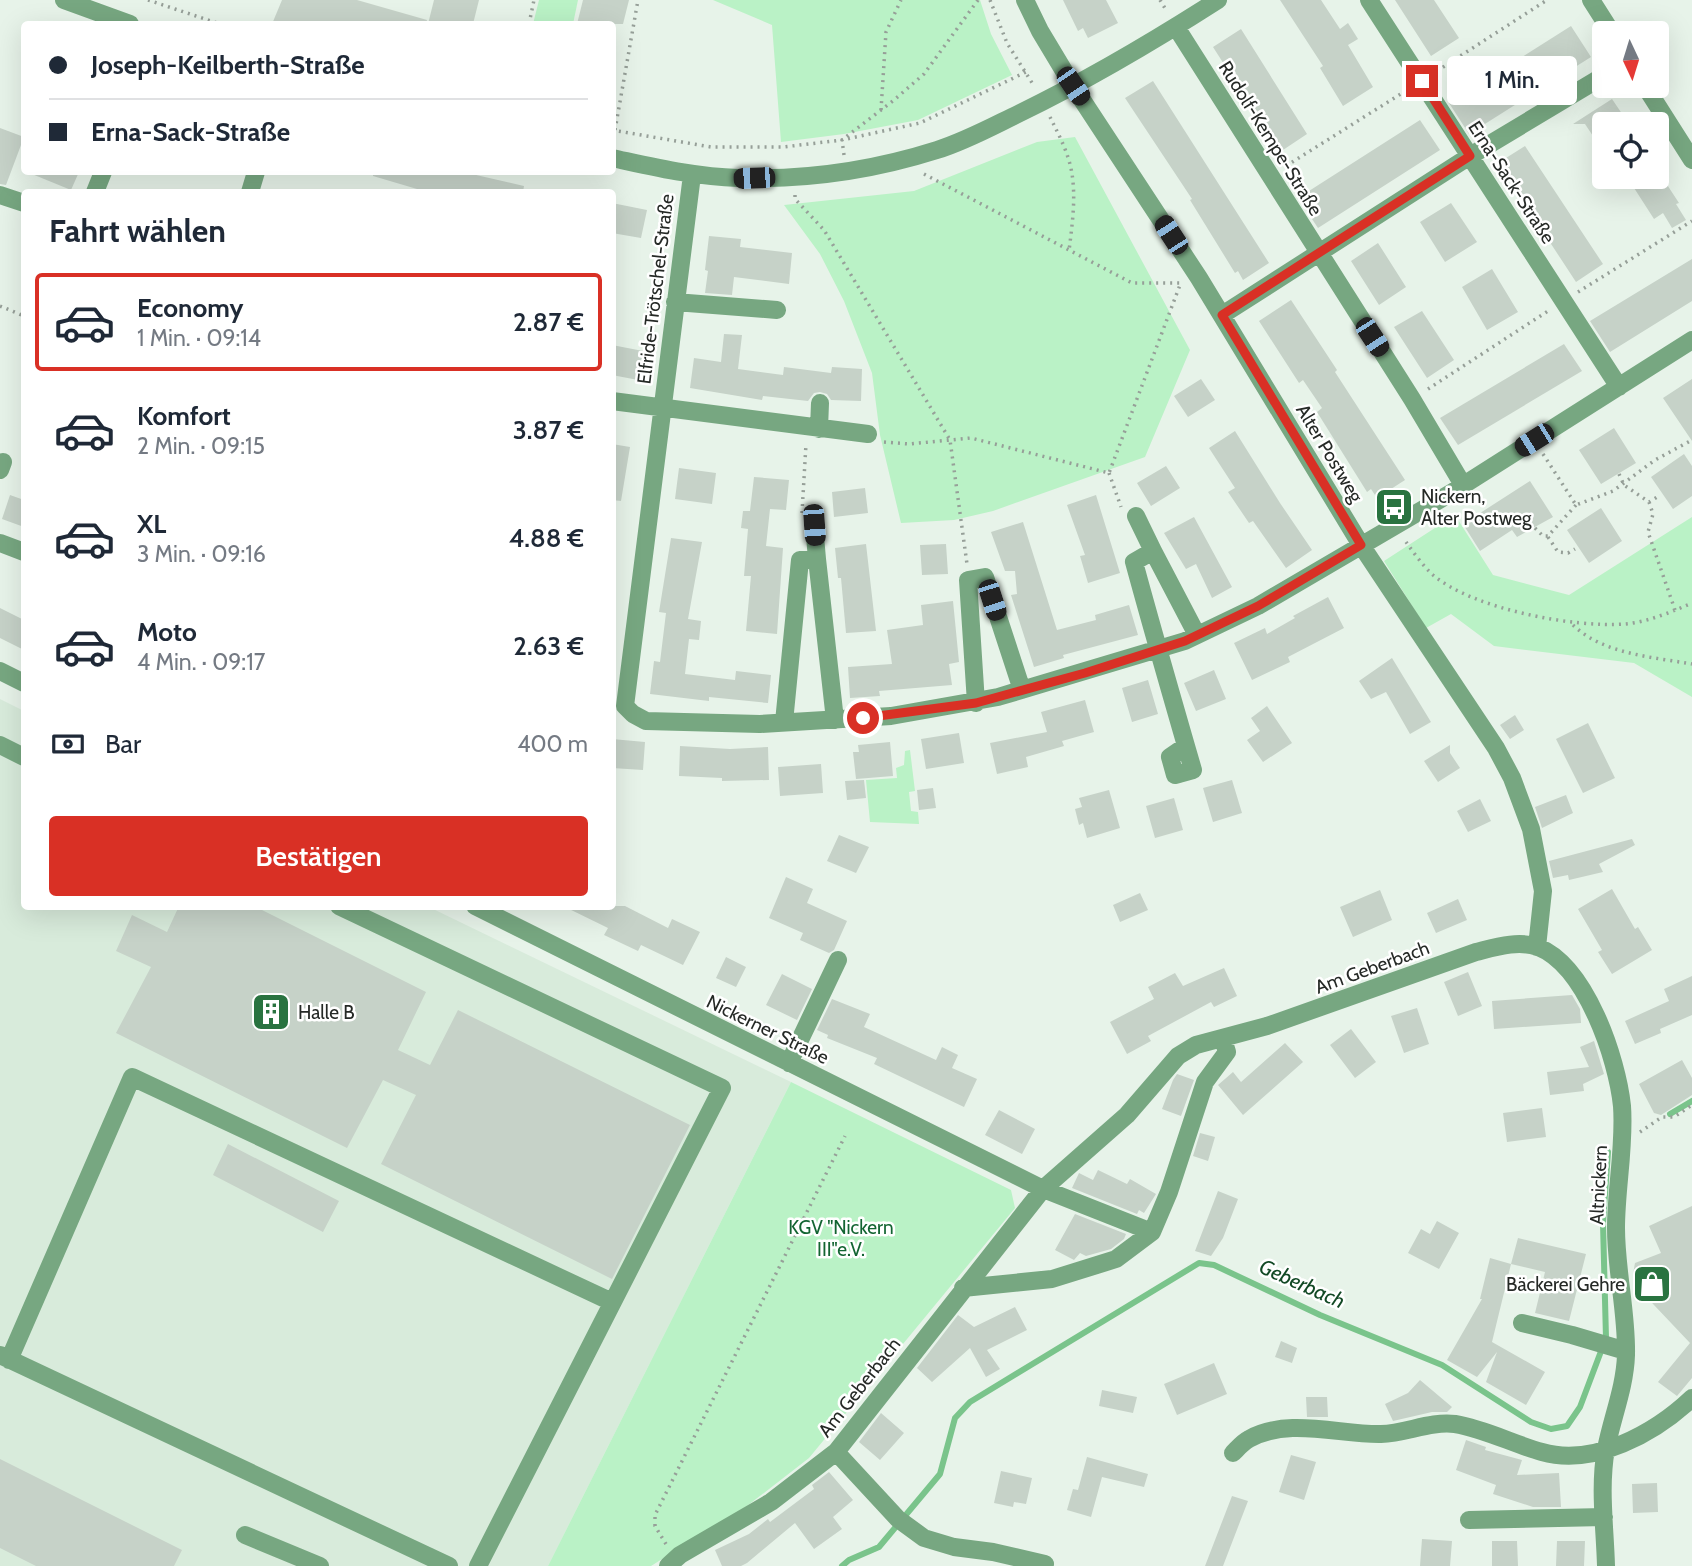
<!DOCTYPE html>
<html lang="de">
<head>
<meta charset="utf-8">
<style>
  :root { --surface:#fff; --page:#f6f6f7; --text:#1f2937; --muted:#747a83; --line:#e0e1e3; --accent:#d93025 }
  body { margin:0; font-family:Cabin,sans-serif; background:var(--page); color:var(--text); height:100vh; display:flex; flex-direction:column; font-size:26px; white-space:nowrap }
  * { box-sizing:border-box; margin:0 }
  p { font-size:23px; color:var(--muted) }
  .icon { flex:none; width:38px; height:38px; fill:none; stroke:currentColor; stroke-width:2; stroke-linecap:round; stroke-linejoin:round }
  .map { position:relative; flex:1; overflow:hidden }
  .side { position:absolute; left:21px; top:189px; width:595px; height:721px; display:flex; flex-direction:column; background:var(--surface); border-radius:7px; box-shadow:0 7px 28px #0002 }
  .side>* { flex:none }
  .guide { position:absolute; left:21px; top:21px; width:595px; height:154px; border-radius:7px; box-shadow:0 7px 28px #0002; display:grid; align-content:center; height:154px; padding:0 28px; background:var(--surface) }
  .needle { width:46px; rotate:176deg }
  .fabs { position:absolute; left:1592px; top:21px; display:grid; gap:14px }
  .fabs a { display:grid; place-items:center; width:77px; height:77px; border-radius:7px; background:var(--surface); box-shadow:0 7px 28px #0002; font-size:35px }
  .end { position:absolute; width:32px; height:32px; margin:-16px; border:9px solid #d93025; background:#fff; box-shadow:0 0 0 4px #fff }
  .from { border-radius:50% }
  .bubble { position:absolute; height:49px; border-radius:7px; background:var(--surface); box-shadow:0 7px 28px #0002; font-size:23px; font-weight:600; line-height:49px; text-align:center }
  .car { position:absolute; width:21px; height:42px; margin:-21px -10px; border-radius:9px; box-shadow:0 0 5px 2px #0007; background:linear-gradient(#222 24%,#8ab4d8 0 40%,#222 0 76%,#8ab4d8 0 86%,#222 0) }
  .guide b { display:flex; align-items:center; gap:24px; height:66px; font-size:26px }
  .guide b+b { border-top:2px solid var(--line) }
  .guide i { width:18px; height:18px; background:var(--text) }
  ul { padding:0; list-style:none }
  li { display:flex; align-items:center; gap:21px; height:98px; margin:0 14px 10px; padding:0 14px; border:4px solid transparent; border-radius:7px }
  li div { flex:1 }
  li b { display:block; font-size:26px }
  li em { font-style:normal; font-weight:600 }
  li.active { border-color:var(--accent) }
  li>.icon { width:63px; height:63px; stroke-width:1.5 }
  h2 { padding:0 28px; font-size:32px; line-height:84px }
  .pay { display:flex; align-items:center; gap:18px; height:77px; padding:0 28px; font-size:26px }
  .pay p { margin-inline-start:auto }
  .button { display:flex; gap:14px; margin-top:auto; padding:14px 28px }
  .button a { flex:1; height:80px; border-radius:7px; background:var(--accent); color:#fff; font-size:28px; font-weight:600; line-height:80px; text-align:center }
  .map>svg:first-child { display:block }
  .built { fill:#d8ebdb }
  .green { fill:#baf2c6 }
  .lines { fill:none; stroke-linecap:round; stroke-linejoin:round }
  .stream { stroke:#7ac48b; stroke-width:6 }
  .building { fill:#c6d2c8 }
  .path { stroke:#969f98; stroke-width:3.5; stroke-dasharray:2 5; stroke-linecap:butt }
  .minor { stroke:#77a781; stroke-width:18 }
  .route { stroke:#d93025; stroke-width:9 }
  .labels { text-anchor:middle; stroke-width:5; stroke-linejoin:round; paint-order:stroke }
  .street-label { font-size:19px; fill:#252926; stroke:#fff }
  .poi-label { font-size:19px; fill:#252926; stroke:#fff; text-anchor:start }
  .park-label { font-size:19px; fill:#136532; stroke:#fff }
  .water-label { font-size:21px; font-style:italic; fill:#124925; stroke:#fff }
</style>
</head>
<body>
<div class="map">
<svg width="1692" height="1566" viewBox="0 0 1692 1566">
  <rect width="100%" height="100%" fill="#e7f3e9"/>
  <!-- built -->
  <path class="built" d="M0,699L24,711V906L429,907L791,1082L548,1566H0Z"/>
  <!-- green -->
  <path class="green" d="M539,0H578L573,24H533Z
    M713,0H980L991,34L1012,75L918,120L844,134L781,142L772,25Z
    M1075,137L1190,350L1145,457L993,511L954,520L901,523L880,435L872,373L844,301L820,254L784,205L914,191L1037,142Z
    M1455,515L1493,575L1569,595L1692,517V697L1634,663L1494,646L1451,614L1426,628L1384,561Z
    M910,750L915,791L909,792L911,811L918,812L919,824L870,822L866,780L897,778L896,768L904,765L905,751Z
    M791,1082L1011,1190L1015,1208L809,1458L747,1506L651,1566H548Z"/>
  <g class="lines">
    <!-- stream -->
    <path class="stream" d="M1670,1114L1692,1101
      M842,1566L849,1560L879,1547L940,1474L955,1418L970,1402L1199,1263L1214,1265L1320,1315L1442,1365L1531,1422L1551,1429L1567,1426L1580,1407L1606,1338L1603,1223L1608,1152"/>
  </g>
  <!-- building -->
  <path class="building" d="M282,0H357L427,20L426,24H272Z
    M434,0H479L473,24H428Z
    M583,0H629L623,24H577Z
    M1063,0H1106L1118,23L1088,38L1083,28L1078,31Z
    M1280,0H1321L1340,29L1348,23L1358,39L1348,45L1373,87L1343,106L1320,68L1323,66Z
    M1395,0H1434L1459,38L1431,56Z
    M1571,26L1591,57L1469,134L1449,103Z
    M1241,29L1307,134L1280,152L1213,47Z
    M1153,81L1269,263L1243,280L1238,271L1235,273L1190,200L1192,199L1125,98Z
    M1612,99L1629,124H1605V154L1585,124H1573Z
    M1420,120L1440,150L1318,228L1298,198Z
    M0,128L24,137L6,185L0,184Z
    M1525,146L1603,264L1576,282L1498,163Z
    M27,172H79L71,190Z
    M373,172H463L524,186L523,192H416L417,189L373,176Z
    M1627,177H1662L1679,203L1676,204L1686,220L1672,228L1663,213L1654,219Z
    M612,203L647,210L641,238L612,233Z
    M1451,203L1477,242L1445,262L1420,222Z
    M709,236L741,239L740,247L792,253L789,284L734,277L732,295L705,293L708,271L705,270Z
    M1378,243L1406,287L1379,305L1351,261Z
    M1692,259V301L1610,352L1590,321Z
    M1492,269L1518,312L1487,330L1462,287Z
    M1291,300L1337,370L1335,372L1405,480L1377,498L1371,489L1367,492L1317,412L1322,408L1303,380L1299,383L1259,321Z
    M1422,311L1454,360L1427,378L1394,327Z
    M724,334L742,335L738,369L783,375L784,367L831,373L832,367L862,369L861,401L831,400L827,394L820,392L814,393L808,401L763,396L762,400L690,388L694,358L721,362Z
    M1564,344L1582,371L1458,445L1440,418Z
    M612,345L643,351L638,380L612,375Z
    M1201,379L1215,400L1188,417L1174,396Z
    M1692,379V441L1663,398Z
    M1614,428L1636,463L1601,484L1579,450Z
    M1235,431L1280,503L1312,550L1286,568L1253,521L1249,523L1228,492L1235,488L1209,448Z
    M612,444L630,447L621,501L612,500Z
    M1684,454L1692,466V496L1673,509L1651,477Z
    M1166,466L1180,488L1151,506L1137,483Z
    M679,468L716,473L712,504L675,499Z
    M754,477L789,480L786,510L770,509L766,546L783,548L777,634L746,631L751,576H744L748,529L741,528L743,511H750Z
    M1530,481L1553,517L1517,537L1512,530L1480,551L1463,524Z
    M865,488L868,513L834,517L832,492Z
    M10,495L24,500V527L2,519Z
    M1096,495L1120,573L1088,583L1080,556L1085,555L1067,505Z
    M1601,508L1622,541L1589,563L1567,530Z
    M1194,517L1232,587L1212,598L1196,564L1186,569L1164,533Z
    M1023,522L1057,630L1096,620L1095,615L1129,605L1138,635L1063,655L1064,658L1034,667L1011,595L1017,594L1015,571H1005L991,532Z
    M671,538L702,542L688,619L701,621L699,640L689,639L685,674L735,680L736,671L771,675L768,703L709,697V701L650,694L654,661L660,662L666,613L659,612Z
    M866,544L876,631L846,633L841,578H838L835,548Z
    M946,544L948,574L922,575L920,545Z
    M1328,597L1344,628L1288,657L1290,662L1252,680L1234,643L1265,628L1267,634L1295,618L1293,616Z
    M953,601L959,662L949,664L952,685L879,691L880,696L850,698L848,667L892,664L887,630L923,625L921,605Z
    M0,608L24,620V650L0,638Z
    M1392,658L1431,722L1410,734L1386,692L1371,699L1359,681Z
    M1214,670L1226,699L1196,711L1184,683Z
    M1148,680L1158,714L1132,722L1122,688Z
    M1085,700L1094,732L1062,741L1064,746L1026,757L1028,767L997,774L990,743L1047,732L1041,712Z
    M1267,706L1292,743L1263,762L1247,740L1260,731L1251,718Z
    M1515,715L1524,730L1510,739L1500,725Z
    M1588,723L1615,778L1583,793L1556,739Z
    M959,733L964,763L926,769L921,739Z
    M612,739L645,742L643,770L612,768Z
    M890,742L893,776L856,779L853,752H859L858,745Z
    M1450,745V753L1460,768L1438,782L1424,761Z
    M680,746L730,749L768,747L769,780L722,781V778L679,776Z
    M821,764L823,793L780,796L778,767Z
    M864,780L866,798L847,800L845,781Z
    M1232,780L1242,813L1213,822L1203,788Z
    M933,788L936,808L919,810L917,790Z
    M1109,790L1120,828L1087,838L1083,823L1079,825L1075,809L1082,807L1079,798Z
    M1566,795L1573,813L1542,828L1535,807Z
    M1174,798L1183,830L1155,838L1146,806Z
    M1480,799L1491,821L1468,832L1457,811Z
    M839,835L869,847L856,873L827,861Z
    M1632,839L1635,845L1599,864L1603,872L1569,880L1568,875L1553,878L1549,861Z
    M786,877L813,889L807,903L847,921L834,950L829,953L800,940L803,933L769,918Z
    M1612,889L1635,929L1638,927L1652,950L1612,974L1598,952L1602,950L1578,909Z
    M1380,890L1392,920L1353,937L1340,907Z
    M1140,893L1148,910L1120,922L1113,905Z
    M1458,899L1467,920L1436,933L1427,913Z
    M179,906H254L426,992L398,1050L430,1065L458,1010L690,1125L612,1279L381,1164L416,1095L383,1080L347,1148L116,1033L151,967L116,951L132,915L167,932Z
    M563,906H625L668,928L672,919L700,932L683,965L641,945L638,951L604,935L608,928Z
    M726,957L746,967L736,987L716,978Z
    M1224,968L1237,996L1214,1007L1211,1002L1148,1036L1151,1041L1127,1054L1110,1022L1154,999L1148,987L1175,973L1183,986Z
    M1468,972L1482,1006L1458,1016L1444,982Z
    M782,974L812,989L797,1020L766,1005Z
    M1692,976V1015L1660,1029L1661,1033L1635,1044L1625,1021L1669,1001L1664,989Z
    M1572,995L1580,1009L1581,1023L1494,1029L1492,1001Z
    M832,999L870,1014L864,1027L936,1060L942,1047L958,1055L952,1068L977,1079L964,1107L874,1064L877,1058L827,1038L828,1035L817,1030Z
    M1417,1008L1429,1044L1404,1053L1391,1016Z
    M1351,1029L1376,1062L1355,1078L1330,1045Z
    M1594,1041L1604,1074L1583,1084L1584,1091L1550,1095L1547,1072L1589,1067L1580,1047Z
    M1285,1043L1303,1062L1243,1115L1218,1085L1233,1072L1241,1082Z
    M1682,1060L1692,1078V1095L1661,1115L1654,1113L1639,1084Z
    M1177,1074L1194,1080L1181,1116L1162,1109L1173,1080Z
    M1542,1108L1546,1137L1507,1142L1503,1113Z
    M999,1110L1035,1129L1022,1154L985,1135Z
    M1200,1133L1215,1137L1208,1161L1193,1156Z
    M228,1144L339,1201L323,1232L213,1175Z
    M1098,1170L1127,1184L1130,1179L1156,1194L1144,1213L1139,1210L1137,1214L1072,1188L1079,1173L1093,1180Z
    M1218,1191L1238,1199L1223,1238L1211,1256L1195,1251Z
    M1692,1206V1378L1677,1396L1658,1382L1690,1343L1636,1286L1633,1274L1635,1263L1661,1253L1649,1226Z
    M1075,1214L1126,1234L1124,1239L1111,1249L1086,1256L1080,1253L1074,1260L1055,1250Z
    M1437,1221L1459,1233L1439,1269L1408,1253L1421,1229L1430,1234Z
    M1518,1238L1586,1254L1569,1321L1535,1313L1545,1272L1511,1264Z
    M1490,1258L1511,1264L1492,1342L1545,1372L1526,1405L1486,1382L1497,1352L1477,1377L1447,1360L1482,1299H1480Z
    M1015,1307L1027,1330L987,1350L1000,1369L986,1377L970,1348L932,1382L917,1368L958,1315L974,1327Z
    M1281,1341L1297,1348L1292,1363L1275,1357Z
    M1214,1363L1227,1394L1177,1415L1164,1384Z
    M1420,1380L1452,1407L1447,1412H1432L1393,1421L1385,1404L1408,1393Z
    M1102,1390L1137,1397L1133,1413L1099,1406Z
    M1306,1397H1327L1328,1417H1307Z
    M881,1413L904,1433L880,1460L859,1442Z
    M1466,1440L1486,1447L1485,1450L1522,1460L1517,1475L1559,1473L1561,1507H1533L1493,1494L1496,1485L1456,1470Z
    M1291,1455L1316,1462L1304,1500L1279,1492Z
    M1087,1457L1148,1474L1144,1487L1102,1477L1091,1517L1067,1510L1073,1489L1078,1490Z
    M0,1459L182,1550L174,1566H36L0,1548Z
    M1001,1471L1032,1478L1026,1504L1014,1502L1013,1507L994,1503Z
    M829,1472L853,1500L833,1517L842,1529L814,1549L795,1523L747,1563L741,1566H722L715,1550L749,1534L768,1519L770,1522L814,1489L812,1485Z
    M1657,1483L1658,1512L1633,1513L1632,1484Z
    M1232,1496L1248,1501L1223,1566H1205Z
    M1422,1539L1452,1541L1450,1566H1420Z
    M1492,1541H1517L1518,1566H1492Z
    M1557,1541H1585L1584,1566H1556Z"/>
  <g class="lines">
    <!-- path -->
    <path class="path" d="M148,0L220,24
      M990,0L1007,43L1034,86
      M1160,0L1166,10
      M529,24L534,0
      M1437,71L1547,0
      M881,110L886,32L901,0
      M1050,117C1059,135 1069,154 1072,174C1076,199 1072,226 1069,251
      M612,130L711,147H783L842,140L920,123L1026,72
      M615,130L638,0
      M844,155L842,140L894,100L924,74L978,0
      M1286,166L1407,90
      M924,174L1132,283H1180
      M795,195V199L824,230L950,440L967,564
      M1578,292L1692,221
      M0,306L24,316
      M1428,389L1548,311
      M884,442L909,444L971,438L1109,473L1180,285
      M1543,454L1576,505L1613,491L1655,460L1692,440
      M1109,473L1121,507
      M1619,474L1624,485L1649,502L1659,496
      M1649,502L1653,514L1648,532L1675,610
      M802,513L806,444
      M1535,528L1543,536H1548L1576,505
      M1548,537L1558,552L1568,553L1575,549
      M1406,542C1414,553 1423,566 1433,575C1473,609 1574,628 1625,624C1648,622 1671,612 1692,603
      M1573,625C1603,654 1652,657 1692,664
      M1640,1132L1662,1117H1674L1692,1105
      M666,1544L655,1526V1515L845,1136"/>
    <!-- minor -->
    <path class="minor" d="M64,0L130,24
      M1025,0L1040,31L1073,86L1199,278L1361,545L1496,748L1512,778L1531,829L1543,891L1537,947
      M1369,0L1619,387
      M1591,0L1612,33
      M1176,27L1412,399L1463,485
      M1645,86L1692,160
      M612,158C654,167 695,177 738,178C804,180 874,170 937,150C966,141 993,126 1020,113C1088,80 1154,41 1218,0
      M692,175L625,706L633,714L646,721L760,724L891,716L998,697L1185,641L1258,606L1451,493L1692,340
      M95,192L103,172
      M250,192L256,172
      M0,195L24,203
      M675,302L777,310
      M1222,315L1470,156L1605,75
      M612,401L868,434
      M819,429L820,403
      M0,470L3,462
      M1136,516L1153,551
      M814,525L817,559
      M0,543L24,552
      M0,671L24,683
      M976,703L968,580L985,577L1022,690
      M784,722L800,560L817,559L835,720
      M0,745L24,757
      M1186,746L1170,757L1175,775L1193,770C1173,701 1153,632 1134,562L1153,551L1197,635
      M339,906L722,1088L478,1566
      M475,906L1043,1189L1152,1232
      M789,1063L838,960
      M963,1288L1052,1279L1116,1259L1152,1232L1169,1192L1205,1082L1227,1052L1223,1039
      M1522,1323L1572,1335L1626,1351
      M0,1355L449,1566
      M9,1360L132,1077L612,1302
      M836,1452L898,1519L924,1538L954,1547L993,1552L1045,1564
      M1233,1453C1238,1448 1243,1442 1249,1439C1288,1417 1340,1435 1381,1434C1407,1433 1430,1421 1455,1424C1485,1429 1513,1444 1542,1452C1594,1467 1655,1433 1692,1398
      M1469,1520L1604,1517
      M245,1535L320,1566
      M668,1566L680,1555L771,1502L836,1452L1043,1189L1127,1115L1178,1056L1196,1045L1267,1026L1476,952C1496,947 1518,940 1538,947C1586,966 1617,1058 1622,1106C1625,1146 1616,1188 1616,1228C1616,1271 1627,1313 1626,1355C1625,1387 1612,1418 1606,1449C1599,1487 1605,1528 1606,1566"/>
  </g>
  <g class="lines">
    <!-- route -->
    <path class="route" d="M863,718L976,703L1085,673L1185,641L1258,606L1361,545L1222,315L1470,156L1422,81"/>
  </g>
  <!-- icons -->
  <defs>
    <symbol id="bus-square" viewBox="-11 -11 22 22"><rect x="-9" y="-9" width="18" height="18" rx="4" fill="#297340" stroke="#fff"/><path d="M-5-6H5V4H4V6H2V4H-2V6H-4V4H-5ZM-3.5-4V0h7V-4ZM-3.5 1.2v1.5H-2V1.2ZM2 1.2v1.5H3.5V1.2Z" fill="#fff"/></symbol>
    <symbol id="building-square" viewBox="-11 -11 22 22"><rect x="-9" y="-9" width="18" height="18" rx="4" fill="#297340" stroke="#fff"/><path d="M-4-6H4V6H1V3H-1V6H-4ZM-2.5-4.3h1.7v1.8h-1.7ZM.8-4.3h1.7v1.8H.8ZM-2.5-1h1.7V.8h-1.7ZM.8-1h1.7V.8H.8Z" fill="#fff"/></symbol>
    <symbol id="shop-square" viewBox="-11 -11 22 22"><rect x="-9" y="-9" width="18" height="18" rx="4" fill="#297340" stroke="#fff"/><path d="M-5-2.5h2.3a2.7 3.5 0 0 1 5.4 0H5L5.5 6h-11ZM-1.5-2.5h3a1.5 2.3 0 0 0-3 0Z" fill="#fff"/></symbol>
  </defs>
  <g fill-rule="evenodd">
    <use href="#bus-square" x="1372" y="485" width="44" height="44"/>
    <use href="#building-square" x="249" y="990" width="44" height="44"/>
    <use href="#shop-square" x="1630" y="1262" width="44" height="44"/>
  </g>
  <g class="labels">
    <!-- street labels -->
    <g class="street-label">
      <text transform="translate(1271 138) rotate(58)" y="7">Rudolf-Kempe-Straße</text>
      <text transform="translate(1512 182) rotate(57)" y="7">Erna-Sack-Straße</text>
      <text transform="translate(655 289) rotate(-83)" y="7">Elfride-Trötschel-Straße</text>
      <text transform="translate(1330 453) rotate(59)" y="7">Alter Postweg</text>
      <text transform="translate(1372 967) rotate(-20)" y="7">Am Geberbach</text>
      <text transform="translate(768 1029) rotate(26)" y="7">Nickerner Straße</text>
      <text transform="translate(1598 1185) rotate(-87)" y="7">Altnickern</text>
      <text transform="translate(859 1387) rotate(-52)" y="7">Am Geberbach</text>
    </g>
    <!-- poi labels -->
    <g class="poi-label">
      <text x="1421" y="503">Nickern,<tspan x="1421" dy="22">Alter Postweg</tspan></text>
      <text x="298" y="1019">Halle B</text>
      <text x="1625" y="1291" text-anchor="end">Bäckerei Gehre</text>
    </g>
    <!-- park labels -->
    <g class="park-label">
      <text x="841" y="1234">KGV "Nickern<tspan x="841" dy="22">III"e.V.</tspan></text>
    </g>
    <!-- water labels -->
    <g class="water-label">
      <text transform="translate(1302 1284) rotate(24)" y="7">Geberbach</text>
    </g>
  </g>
</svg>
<div class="fabs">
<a><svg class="needle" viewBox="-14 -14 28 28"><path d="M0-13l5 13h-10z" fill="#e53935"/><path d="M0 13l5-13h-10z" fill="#747a83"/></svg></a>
<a><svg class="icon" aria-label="locate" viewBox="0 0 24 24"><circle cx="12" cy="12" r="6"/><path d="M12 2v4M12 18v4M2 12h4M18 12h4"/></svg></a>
</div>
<i class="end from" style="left:863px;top:718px"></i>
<i class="end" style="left:1422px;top:81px"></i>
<div class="bubble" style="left:1447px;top:56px;width:130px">1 Min.</div>
<i class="car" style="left:1073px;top:86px;rotate:146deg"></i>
<i class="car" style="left:754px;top:178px;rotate:268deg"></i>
<i class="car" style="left:1171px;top:235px;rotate:327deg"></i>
<i class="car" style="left:1372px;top:337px;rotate:147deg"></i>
<i class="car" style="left:1534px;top:440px;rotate:238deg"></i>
<i class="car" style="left:814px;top:525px;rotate:176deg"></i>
<i class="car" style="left:992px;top:600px;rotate:162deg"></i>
<div class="guide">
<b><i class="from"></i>Joseph-Keilberth-Straße</b>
<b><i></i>Erna-Sack-Straße</b>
</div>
<section class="side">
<h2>Fahrt wählen</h2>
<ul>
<li class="active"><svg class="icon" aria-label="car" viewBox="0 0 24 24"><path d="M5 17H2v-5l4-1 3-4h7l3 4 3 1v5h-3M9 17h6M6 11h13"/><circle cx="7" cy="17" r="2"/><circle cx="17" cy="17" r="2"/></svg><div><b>Economy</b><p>1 Min. · 09:14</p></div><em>2.87 €</em></li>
<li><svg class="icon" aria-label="car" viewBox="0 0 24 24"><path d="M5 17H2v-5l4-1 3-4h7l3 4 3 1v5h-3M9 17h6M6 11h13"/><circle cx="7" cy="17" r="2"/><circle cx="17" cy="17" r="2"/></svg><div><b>Komfort</b><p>2 Min. · 09:15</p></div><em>3.87 €</em></li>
<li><svg class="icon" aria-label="car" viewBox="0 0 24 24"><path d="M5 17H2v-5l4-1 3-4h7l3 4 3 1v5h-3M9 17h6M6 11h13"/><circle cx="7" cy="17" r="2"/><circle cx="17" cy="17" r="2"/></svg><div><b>XL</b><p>3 Min. · 09:16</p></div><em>4.88 €</em></li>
<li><svg class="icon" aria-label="car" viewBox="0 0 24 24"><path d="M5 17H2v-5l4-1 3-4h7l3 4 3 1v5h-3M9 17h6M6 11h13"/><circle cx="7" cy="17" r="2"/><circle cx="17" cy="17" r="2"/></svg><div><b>Moto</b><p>4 Min. · 09:17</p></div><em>2.63 €</em></li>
</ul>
<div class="pay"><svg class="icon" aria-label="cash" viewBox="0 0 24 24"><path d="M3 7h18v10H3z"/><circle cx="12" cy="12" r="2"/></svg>Bar<p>400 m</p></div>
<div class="button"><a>Bestätigen</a></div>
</section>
</div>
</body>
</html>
